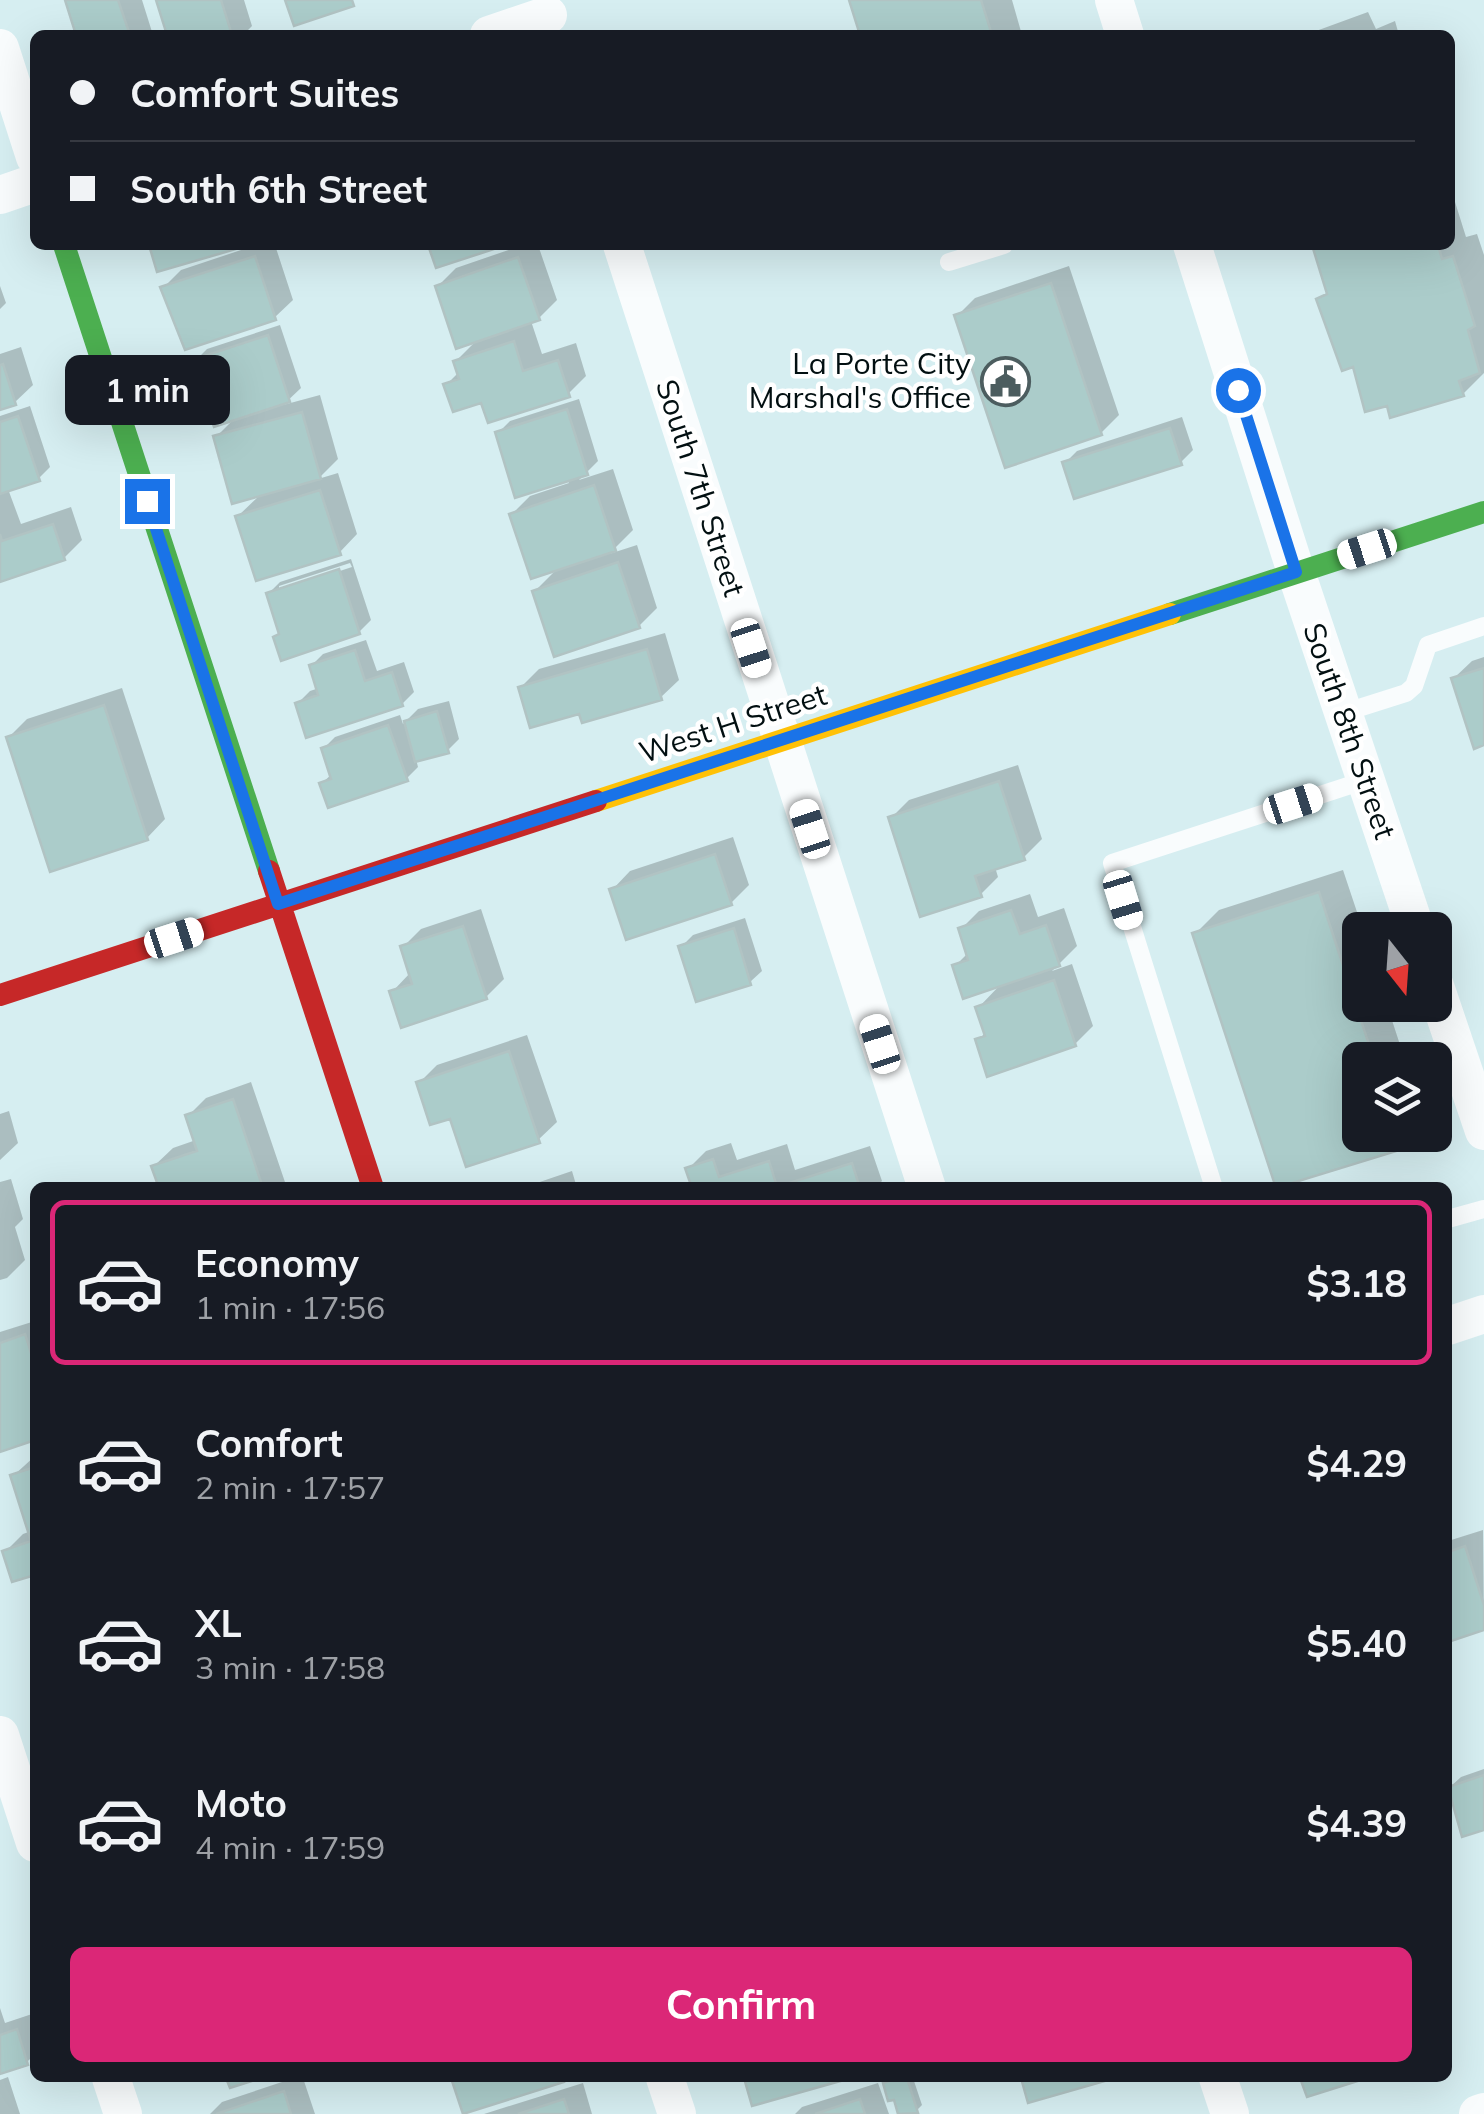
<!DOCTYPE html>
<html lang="en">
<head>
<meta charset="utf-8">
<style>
  :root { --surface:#171b24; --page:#242831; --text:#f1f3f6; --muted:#9ea1a6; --line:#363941; --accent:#db2777 }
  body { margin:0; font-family:Mulish,sans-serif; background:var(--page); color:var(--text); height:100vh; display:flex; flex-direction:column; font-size:38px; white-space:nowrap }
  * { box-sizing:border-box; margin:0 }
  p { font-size:32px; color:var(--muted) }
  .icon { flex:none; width:55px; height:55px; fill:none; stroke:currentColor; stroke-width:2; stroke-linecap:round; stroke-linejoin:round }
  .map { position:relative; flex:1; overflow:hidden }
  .sheet { position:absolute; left:30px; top:1182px; width:1422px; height:900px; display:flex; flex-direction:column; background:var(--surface); border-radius:15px; box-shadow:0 10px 40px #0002 }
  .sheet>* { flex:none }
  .banner { position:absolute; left:30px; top:30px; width:1425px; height:220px; border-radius:15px; box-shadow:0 10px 40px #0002; display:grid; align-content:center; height:220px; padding:0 40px; background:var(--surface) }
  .needle { width:65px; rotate:163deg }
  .controls { position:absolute; left:1342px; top:912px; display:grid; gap:20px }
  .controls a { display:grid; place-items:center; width:110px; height:110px; border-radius:15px; background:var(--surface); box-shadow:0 10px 40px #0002; font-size:50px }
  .end { position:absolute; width:45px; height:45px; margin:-22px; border:12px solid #1a73e8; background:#fff; box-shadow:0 0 0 5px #fff }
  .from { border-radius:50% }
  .bubble { position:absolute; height:70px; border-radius:15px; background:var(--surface); box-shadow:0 10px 40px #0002; font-size:32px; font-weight:700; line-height:70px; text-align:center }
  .car { position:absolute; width:30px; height:60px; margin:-30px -15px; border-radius:12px; box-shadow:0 0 8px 2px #0007; background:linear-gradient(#fff 24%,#345 0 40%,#fff 0 76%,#345 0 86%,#fff 0) }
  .banner b { display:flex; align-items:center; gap:35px; height:95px; font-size:38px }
  .banner b+b { border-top:2px solid var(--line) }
  .banner i { width:25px; height:25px; background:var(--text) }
  ul { padding:18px 0 0; list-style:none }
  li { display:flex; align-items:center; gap:30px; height:165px; margin:0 20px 15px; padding:0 20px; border:5px solid transparent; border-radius:15px }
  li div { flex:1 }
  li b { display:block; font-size:38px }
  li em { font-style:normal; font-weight:700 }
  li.active { border-color:var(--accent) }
  li>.icon { width:90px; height:90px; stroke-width:1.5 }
  .button { display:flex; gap:20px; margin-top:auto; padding:20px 40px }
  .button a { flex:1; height:115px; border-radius:15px; background:var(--accent); color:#fff; font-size:40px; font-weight:700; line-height:115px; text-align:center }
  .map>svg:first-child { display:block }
  .shadow { fill:#0003; fill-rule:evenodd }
  .building { fill:#abccca; stroke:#b1c3c3; stroke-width:2.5 }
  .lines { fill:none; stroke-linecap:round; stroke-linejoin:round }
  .lane { stroke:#f9fcfd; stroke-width:18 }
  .street { stroke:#f9fcfd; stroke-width:38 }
  .fast { stroke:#4caf50; stroke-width:22 }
  .slow { stroke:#ffc107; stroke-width:22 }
  .jam { stroke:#c62828; stroke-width:22 }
  .route { stroke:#1a73e8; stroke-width:12 }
  .labels { text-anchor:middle; stroke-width:9; stroke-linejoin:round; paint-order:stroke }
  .poi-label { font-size:30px; fill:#020f11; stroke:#fff; text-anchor:end }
  .street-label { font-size:30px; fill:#020f11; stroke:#fff }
</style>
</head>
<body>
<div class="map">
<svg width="1484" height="2114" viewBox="0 0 1484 2114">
  <rect width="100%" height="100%" fill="#d6eef1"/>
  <!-- shadow -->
  <path class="shadow" d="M68,0H142L153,35H79Z
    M158,0H244L252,26L243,35H169Z
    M852,0H1012L1022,35H863Z
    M1368,12L1376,29L1395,21L1399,35H1305Z
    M1450,186L1466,237L1477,234L1484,255V373L1463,394L1388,403L1355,364L1319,300L1329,290L1314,245H1450Z
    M256,245H275L293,300L274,318L163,288L181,270Z
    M523,245H538L557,300L539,318L531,321L542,354L576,343L586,376L568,394L483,399L446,385L459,372L456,361L479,338L438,286L456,268Z
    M1069,266L1119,415L1101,433L957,316L975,298Z
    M0,286L6,303L0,309Z
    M280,325L301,388L283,405L320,395L338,459L318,479L338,473L357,534L339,553L237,517L261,494L216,437L236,417L195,361L207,349Z
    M21,347L33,385L14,403L0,407V354Z
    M579,399L598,461L579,480L613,469L633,530L609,554L637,545L657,608L639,626L535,591L559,567L512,514L530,496L569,483L567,479L498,433L510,421Z
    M30,406L50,467L38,479L8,489L21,524L71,507L82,540L64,558L0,579V416Z
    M1182,417L1193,450L1181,462L1065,463L1077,451Z
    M351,559L371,620L359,632L276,637L281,632L268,594L280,582ZM350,563L352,567L279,591V586Z
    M665,633L679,680L660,698L580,711L521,687L539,669Z
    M366,640L377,671L404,662L414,692L402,704L298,703L310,691L319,688L311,666L323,654Z
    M1484,657V742L1453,679L1472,661Z
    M122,688L165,819L147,838L9,737L27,719Z
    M449,701L459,739L447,751L416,759L418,767L406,779L322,783L332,774L323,749L335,737L400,715L403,724L418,709Z
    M1018,765L1042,839L1023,858L995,867L998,877L980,895L891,818L909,800Z
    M733,837L749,885L731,903L612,890L630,871Z
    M1343,870L1363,930H1360V1005H1387L1405,1060H1360V1135H1413L1402,1146L1278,1187L1195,934L1219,910Z
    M1030,894L1038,917L1064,908L1077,946L1052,971L1072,964L1093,1026L1075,1044L978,1040L986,1032L978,1008L1002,983L955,966L969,952L961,929L979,911Z
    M481,909L504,979L486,997L392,992L411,972L403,947L421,929Z
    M745,918L762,971L750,982L681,947L693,935Z
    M527,1035L557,1122L538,1140L419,1083L437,1065Z
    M251,1082L287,1188H161L154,1166L173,1148L196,1140L188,1116L206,1098Z
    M9,1111L18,1143L0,1160V1114Z
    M731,1143L737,1160L787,1144L795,1170L870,1146L882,1181L875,1188H694L688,1169L706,1151Z
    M572,1171L577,1188H522Z
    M11,1179L23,1219L15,1227L25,1260L7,1278L0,1280V1182Z
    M35,1321V1438L0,1446V1332Z
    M35,1456V1572L5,1552L23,1534L31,1531L13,1476Z
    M1483,1530L1484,1628L1448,1640V1541Z
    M1484,1769V1827L1449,1788L1461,1777Z
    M0,2008L5,2023L35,2013V2054L27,2062L0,2071Z
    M8,2077L20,2114H0V2080Z
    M294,2078H303L315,2114H210L222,2102Z
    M454,2078H565L465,2112Z
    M893,2078H913L922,2105L917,2110L901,2114L895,2097L885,2083Z
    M583,2083L592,2114H484Z
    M878,2083L889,2114H795L802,2107Z"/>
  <!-- building -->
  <path class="building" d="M65,0H118L130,35H76Z
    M156,0H221L232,35H167Z
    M285,0H352L354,6L294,26Z
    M849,0H981L992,35H860Z
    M149,245H235L236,249L157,272Z
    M428,245H506L436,268Z
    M1312,245H1438L1442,259L1453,256L1475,326L1468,330L1480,373L1459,381L1464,396L1390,418L1387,406L1365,412L1353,367L1342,371L1316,299L1327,294Z
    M255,256L276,320L185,350L160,287Z
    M518,257L540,320L456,349L435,286Z
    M1051,283L1102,435L1005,468L954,315Z
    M268,335L290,402L214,427L192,360Z
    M514,341L523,371L558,360L570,397L488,423L481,403L453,412L443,384L459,379L453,361Z
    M3,364L16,405L0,410V365Z
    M567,409L588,475L515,498L495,432Z
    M302,412L321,479L232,504L213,436Z
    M18,416L40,481L0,494V422Z
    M1170,428L1182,465L1074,499L1062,462Z
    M594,485L616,551L531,579L509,514Z
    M320,490L341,555L256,581L235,516Z
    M53,524L65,560L0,582V534L2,541Z
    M618,562L640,628L554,657L532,591Z
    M339,569L360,634L281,661L273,637L279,634L266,593Z
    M647,649L662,700L582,723L579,714L530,728L518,687Z
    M355,650L365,681L392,672L403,706L306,738L295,703L318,695L309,665Z
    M1484,668V745L1474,749L1451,678Z
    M104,705L148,840L50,872L6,737Z
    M437,711L449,753L415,762L404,721Z
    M388,725L408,781L328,808L319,783L331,779L321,748Z
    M999,781L1025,860L975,876L982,897L920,917L888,817Z
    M715,854L732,905L626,940L609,889Z
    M1319,892L1374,1060H1360V1135H1399L1403,1149L1276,1188L1192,933Z
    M1011,910L1020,934L1046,925L1060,966L963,999L952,965L968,960L958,928Z
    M463,926L487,999L401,1028L389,991L412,984L400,946Z
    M734,928L751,985L696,1002L678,946Z
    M1054,980L1076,1046L987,1077L975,1039L985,1036L975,1007Z
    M509,1051L540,1143L466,1167L450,1119L430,1125L416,1082Z
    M233,1099L263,1188H159L151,1166L197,1151L185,1115Z
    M713,1159L719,1177L769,1161L777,1187L852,1163L860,1188H692L685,1168Z
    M25,1334L35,1365V1440L0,1452V1343Z
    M35,1467V1575L12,1582L2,1551L31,1541L10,1475Z
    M1465,1546L1484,1605V1630L1448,1642V1552Z
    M1484,1775V1830L1462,1837L1448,1787Z
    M17,2029L28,2065L0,2074V2035Z
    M226,2078H261L230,2088Z
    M451,2078H563L564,2082L463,2114Z
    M744,2078H851L752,2106Z
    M898,2078H907L918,2113L898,2114L894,2100L888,2101L883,2083Z
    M1021,2078H1104L1105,2081L1028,2103Z
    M1300,2078H1367L1307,2097Z
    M284,2091L291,2114H216Z
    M564,2099L569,2114H518Z
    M860,2099L865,2114H815Z"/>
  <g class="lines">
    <!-- lane -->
    <path class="lane" d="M949,262L1004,245
      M1343,713L1406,693L1414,686L1428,645L1484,626
      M1214,1188L1112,863L1366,780
      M1448,1219L1484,1209"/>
    <!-- street -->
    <path class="street" d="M1114,0L1125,35
      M489,35L548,15
      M0,48L35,157
      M0,195L35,183
      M622,245L927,1188
      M1192,245L1296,572L1416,930
      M1435,986L1484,1131
      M1448,1326L1484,1314
      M0,1735L35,1843
      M111,2078L123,2114
      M665,2078L677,2114
      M1218,2078L1230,2114
      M1478,2114L1484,2112"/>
    <!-- fast -->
    <path class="fast" d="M64,245L269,871
      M1170,614L1484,512"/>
    <!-- slow -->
    <path class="slow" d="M596,801L1170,614"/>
    <!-- jam -->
    <path class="jam" d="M269,871L373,1188
      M0,995L596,801"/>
  </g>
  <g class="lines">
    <!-- route -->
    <path class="route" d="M147,501L278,904L1296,572L1238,390"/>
  </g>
  <!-- icons -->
  <defs>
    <symbol id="civic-ring" viewBox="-11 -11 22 22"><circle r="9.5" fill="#fff" stroke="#4c5d5f" stroke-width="1.5"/><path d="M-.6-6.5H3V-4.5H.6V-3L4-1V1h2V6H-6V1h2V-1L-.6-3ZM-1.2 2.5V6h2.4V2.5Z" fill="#4c5d5f"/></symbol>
  </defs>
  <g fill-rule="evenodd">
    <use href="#civic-ring" x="978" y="354" width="55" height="55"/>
  </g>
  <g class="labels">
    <!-- poi labels -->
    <g class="poi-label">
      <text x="971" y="374">La Porte City<tspan x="971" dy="34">Marshal's Office</tspan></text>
    </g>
    <!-- street labels -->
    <g class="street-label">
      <text transform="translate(700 488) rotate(72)" y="10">South 7th Street</text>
      <text transform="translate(733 724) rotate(-18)" y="10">West H Street</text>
      <text transform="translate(1349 731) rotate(71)" y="10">South 8th Street</text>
    </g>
  </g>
</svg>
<div class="controls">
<a><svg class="needle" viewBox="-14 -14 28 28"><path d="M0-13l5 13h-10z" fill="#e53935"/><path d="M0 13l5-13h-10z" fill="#9ea1a6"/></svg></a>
<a><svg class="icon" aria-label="layers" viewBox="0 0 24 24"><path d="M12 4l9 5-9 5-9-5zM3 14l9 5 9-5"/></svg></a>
</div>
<i class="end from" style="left:1238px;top:390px"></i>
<i class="end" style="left:147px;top:501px"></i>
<div class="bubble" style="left:65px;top:355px;width:165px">1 min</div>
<i class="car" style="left:1367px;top:549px;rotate:252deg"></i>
<i class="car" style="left:751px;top:648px;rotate:162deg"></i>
<i class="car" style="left:1293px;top:804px;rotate:72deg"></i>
<i class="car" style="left:810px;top:829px;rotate:342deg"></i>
<i class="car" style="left:1123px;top:900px;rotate:163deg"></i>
<i class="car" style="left:174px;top:938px;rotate:72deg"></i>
<i class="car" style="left:880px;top:1044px;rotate:342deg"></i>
<div class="banner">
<b><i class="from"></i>Comfort Suites</b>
<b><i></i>South 6th Street</b>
</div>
<section class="sheet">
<ul>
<li class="active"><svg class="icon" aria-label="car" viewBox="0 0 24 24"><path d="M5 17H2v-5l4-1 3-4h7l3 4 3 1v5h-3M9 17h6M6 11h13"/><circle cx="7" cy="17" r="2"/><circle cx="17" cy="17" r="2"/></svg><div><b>Economy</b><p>1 min · 17:56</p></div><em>$3.18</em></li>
<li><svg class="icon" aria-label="car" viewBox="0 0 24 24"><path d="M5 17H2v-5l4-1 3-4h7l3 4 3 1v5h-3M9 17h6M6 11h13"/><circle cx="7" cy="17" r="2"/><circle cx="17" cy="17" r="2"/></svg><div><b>Comfort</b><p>2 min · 17:57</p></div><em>$4.29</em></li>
<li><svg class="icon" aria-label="car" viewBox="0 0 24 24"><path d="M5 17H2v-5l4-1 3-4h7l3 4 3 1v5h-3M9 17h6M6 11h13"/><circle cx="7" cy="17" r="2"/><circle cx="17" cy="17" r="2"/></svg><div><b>XL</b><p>3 min · 17:58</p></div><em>$5.40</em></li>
<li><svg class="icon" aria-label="car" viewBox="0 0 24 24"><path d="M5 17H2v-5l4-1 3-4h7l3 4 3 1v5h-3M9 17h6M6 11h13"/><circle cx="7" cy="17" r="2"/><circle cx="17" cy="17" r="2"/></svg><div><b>Moto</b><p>4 min · 17:59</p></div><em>$4.39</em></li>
</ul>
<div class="button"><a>Confirm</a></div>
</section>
</div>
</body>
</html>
